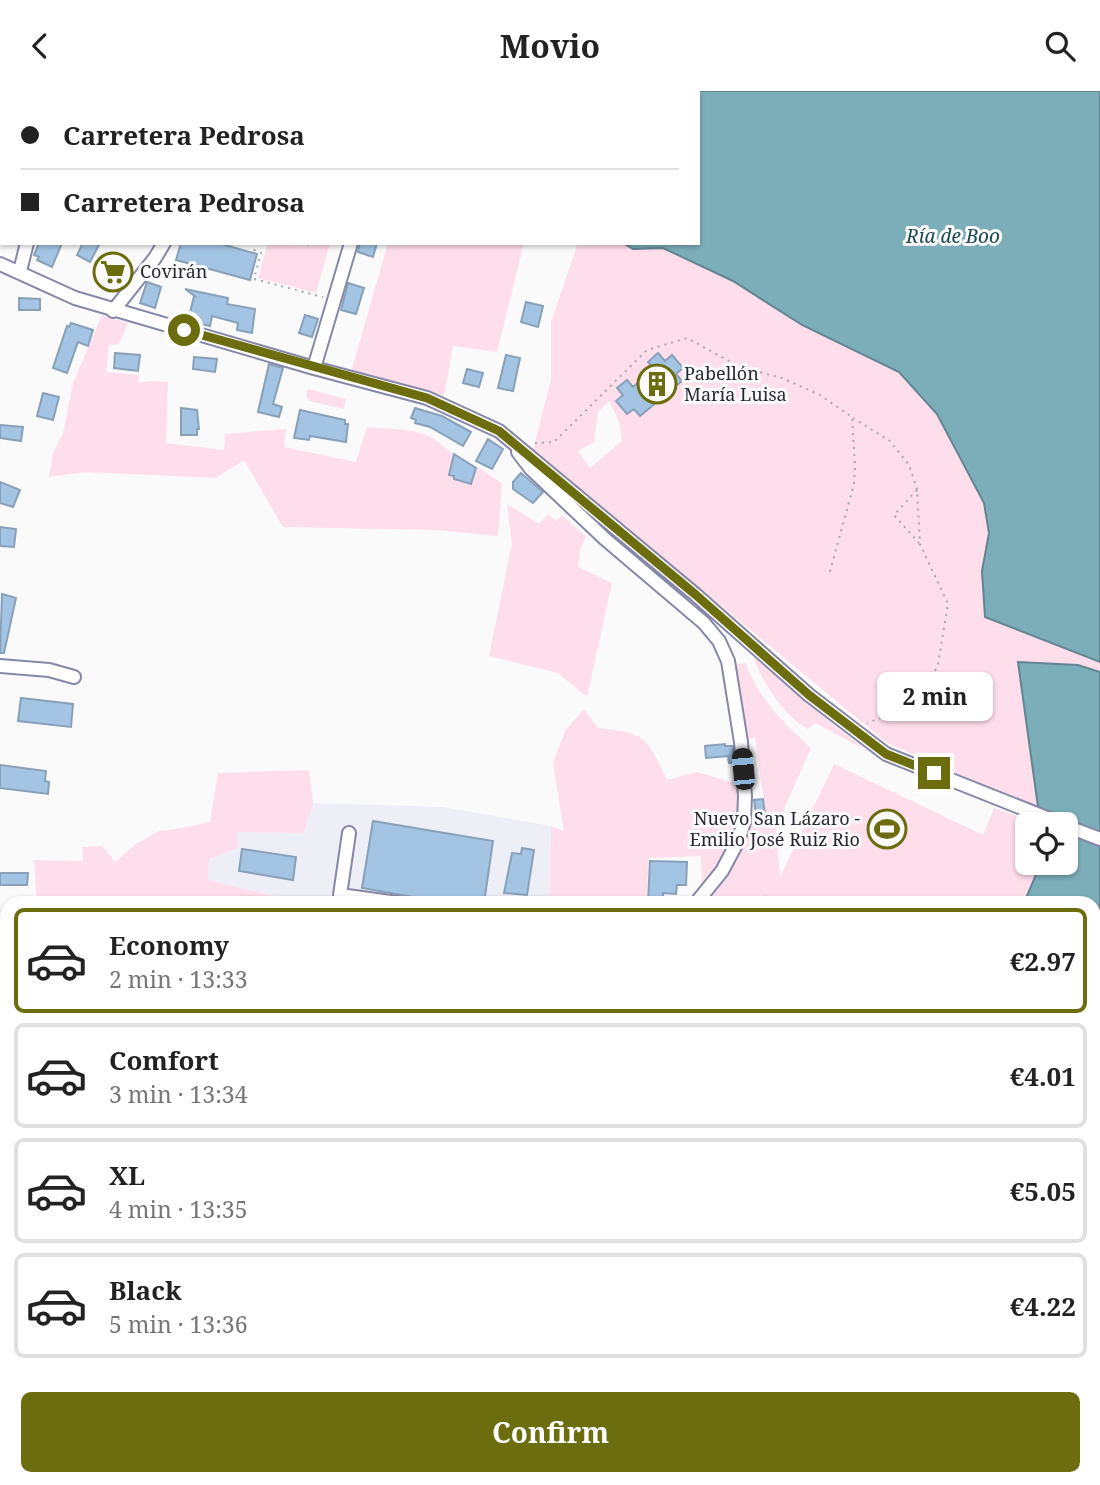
<!DOCTYPE html>
<html lang="en">
<head>
<meta charset="utf-8">
<style>
  :root { --surface:#fff; --page:#f2f2f2; --text:#222; --muted:#767676; --line:#e0e0e0; --accent:#6c6d0e }
  body { margin:0; font-family:"Noto Serif",serif; background:var(--page); color:var(--text); height:100vh; display:flex; flex-direction:column; font-size:26px; white-space:nowrap }
  * { box-sizing:border-box; margin:0 }
  p { font-size:23px; color:var(--muted) }
  .icon { flex:none; width:38px; height:38px; fill:none; stroke:currentColor; stroke-width:2; stroke-linecap:round; stroke-linejoin:round }
  .map { position:relative; flex:1; overflow:hidden }
  .drawer { position:absolute; left:0px; top:805px; width:1101px; height:590px; display:flex; flex-direction:column; background:var(--surface); border-radius:21px 21px 0 0; box-shadow:0 2px 5px #0004 }
  .drawer>* { flex:none }
  .guide { position:absolute; left:0px; top:0px; width:700px; height:154px; box-shadow:0 2px 5px #0004; display:grid; align-content:center; height:154px; padding:0 21px; background:var(--surface) }
  .tools { position:absolute; left:1015px; top:721px; display:grid; gap:14px }
  .tools a { display:grid; place-items:center; width:63px; height:63px; border-radius:10px; background:var(--surface); box-shadow:0 2px 5px #0004; font-size:35px }
  .end { position:absolute; width:32px; height:32px; margin:-16px; border:9px solid #6c6d0e; background:#fff; box-shadow:0 0 0 4px #fff }
  .from { border-radius:50% }
  .bubble { position:absolute; height:49px; border-radius:10px; background:var(--surface); box-shadow:0 2px 5px #0004; font-size:23px; font-weight:700; line-height:49px; text-align:center }
  .car { position:absolute; width:21px; height:42px; margin:-21px -10px; border-radius:9px; box-shadow:0 0 5px 2px #0007; background:linear-gradient(#222 24%,#8ab4d8 0 40%,#222 0 76%,#8ab4d8 0 86%,#222 0) }
  .guide b { display:flex; align-items:center; gap:24px; height:66px; font-size:26px }
  .guide b+b { border-top:2px solid var(--line) }
  .guide i { width:18px; height:18px; background:var(--text) }
  ul { padding:12px 0 0; list-style:none }
  li { display:flex; align-items:center; gap:21px; height:105px; margin:0 14px 10px; padding:0 7px; border:4px solid var(--line); border-radius:10px }
  li div { flex:1 }
  li b { display:block; font-size:26px }
  li em { font-style:normal; font-weight:700 }
  li.current { border-color:var(--accent) }
  li>.icon { width:63px; height:63px; stroke-width:1.5 }
  .primary-button { display:flex; gap:14px; margin-top:auto; padding:14px 21px }
  .primary-button a { flex:1; height:80px; border-radius:10px; background:var(--accent); color:#fff; font-size:28px; font-weight:700; line-height:80px; text-align:center }
  header { display:flex; justify-content:space-between; align-items:center; height:91px; padding:0 21px; background:var(--surface); font-size:32px; font-weight:700 }
  .map>svg:first-child { display:block }
  .built { fill:#edeef6 }
  .green { fill:#fedeeb; fill-rule:evenodd }
  .water { fill:#7baeb9; stroke:#628691; stroke-width:2 }
  .building { fill:#a4c4e4; stroke:#88a1b9; stroke-width:2 }
  .lines { fill:none; stroke-linecap:round; stroke-linejoin:round }
  .minor-casing { stroke:#8688a7; stroke-width:16 }
  .path { stroke:#a7a8ac; stroke-width:2; stroke-dasharray:2 5; stroke-linecap:butt }
  .minor { stroke:#fff; stroke-width:12 }
  .route { stroke:#6c6d0e; stroke-width:9 }
  .labels { text-anchor:middle; stroke-width:6; stroke-linejoin:round; paint-order:stroke }
  .poi-label { font-size:18px; fill:#272834; stroke:#fafafa; text-anchor:start }
  .water-label { font-size:19px; font-style:italic; fill:#1a4851; stroke:#fafafa }
</style>
</head>
<body>
<header><svg class="icon" aria-label="back" viewBox="0 0 24 24"><path d="M15 5l-7 7 7 7"/></svg>Movio<svg class="icon" aria-label="search" viewBox="0 0 24 24"><circle cx="10" cy="10" r="6"/><path d="M15 15l6 6"/></svg></header>
<div class="map">
<svg width="1100" height="1394" viewBox="0 0 1100 1394">
  <rect width="100%" height="100%" fill="#fafafa"/>
  <!-- built -->
  <path class="built" d="M313,712L442,716L551,735L549,812H304L208,789L209,768L238,757L237,741L304,742Z"/>
  <!-- green -->
  <path class="green" d="M268,152H294L309,156L316,152H330L316,202L258,187Z
    M388,152H524L497,261L453,255L444,305L351,281Z
    M578,152H623L633,158L663,157L733,190L802,234L899,281L937,323L984,413L989,442L982,481L985,526L1100,571V581L1078,574L1018,571L1037,717L887,652L533,359L551,288V231ZM609,310L619,331L622,350L590,377L578,360L594,351L598,321Z
    M102,224L128,232L119,253L109,254L106,281L139,284V292L149,290L168,291L166,352L224,359L225,343L286,338L284,356L356,371L367,336C386,338 413,337 431,346C440,350 445,359 454,363L449,384L454,385V388L471,393L476,375L502,392L498,445L436,439L283,436L244,369L216,387L86,381L49,386L53,362L63,343L73,292Z
    M308,298L346,308L344,318L309,310L306,305Z
    M507,413L539,433L548,423L556,430L562,424L586,446L580,459L578,476L612,492L587,606L558,582L489,565L512,453Z
    M753,564L832,633L866,659L815,632L808,638C785,626 760,589 753,564Z
    M745,572C761,610 781,630 811,657L776,736L780,786L834,673L983,744L994,717L1040,733H1027V772H1046L1037,781L1024,812H764L761,804L738,812H704L715,797L747,734L767,730L755,647L742,649L732,574Z
    M584,618L598,637C646,642 647,646 667,689L697,681L738,693L742,714L728,764L702,801L701,765L649,767L646,812H549L551,735L564,740L553,672L565,640Z
    M309,679L313,712L304,742L237,741L238,757L209,768L208,789L304,812H37L34,769L83,770L82,756L102,755L115,771L136,753L159,740L183,737L210,731L218,682Z
    M7,857V954H4C0,917 0,894 7,857Z
    M1100,1064V1394H234V1388H1094V1069Z
    M42,1388H182L212,1394H42Z"/>
  <!-- water -->
  <path class="water" d="M516,0H1100V571L985,526L982,480L989,442L984,412L937,323L899,281L802,234L733,190L663,157L633,158L623,152H698V2Z
    M1018,571L1078,574L1100,581V886L1094,901V812H1024L1037,781L1046,772H1066V742L1070,730L1038,716Z"/>
  <!-- building -->
  <path class="building" d="M39,152H62L52,176L37,169L39,166L34,164Z
    M83,152H100L90,171L77,164Z
    M181,152H218L257,163L250,189L176,169Z
    M360,152H377L373,166L358,161Z
    M110,170L124,179L115,192L102,183Z
    M147,191L161,196L155,217L140,212Z
    M348,192L364,197L356,223L341,219Z
    M185,198L228,207L227,213L255,218L252,242L237,239L238,232L212,225L210,235L188,230L194,205L196,206Z
    M19,207L40,208V219H19Z
    M526,211L543,215L538,236L521,231Z
    M305,224L318,228L312,246L299,242Z
    M71,232L93,239L88,255L78,251L67,282L53,277L67,235L69,236Z
    M115,262L140,264L138,280L114,277Z
    M658,262L665,270L672,264L683,277L676,283L682,290L640,325L634,318L627,323L616,310L623,304L617,297L627,289L633,296L654,278L648,271Z
    M506,264L520,267L513,300L498,297Z
    M194,266L217,268L215,281L193,278Z
    M269,273L283,277L273,313L282,316L279,326L258,321Z
    M467,278L483,282L479,296L463,292Z
    M43,302L59,306L53,329L37,325Z
    M181,317L197,319L199,338H197V344H181Z
    M415,317L442,325L471,341L463,355L430,336L415,332L416,329L411,327Z
    M300,319L345,329V333H348L346,351L310,345L309,349L294,347Z
    M0,334L23,336L21,350L0,347Z
    M488,348L503,358L492,378L476,370Z
    M454,363L476,377L471,393L454,388V385L449,384Z
    M521,382L543,401L533,412L513,398V391Z
    M0,391L20,399L13,416L0,412Z
    M0,436L16,438L14,456L0,455Z
    M2,503L16,507L4,562H0Z
    M21,607L73,613L71,636L18,630Z
    M725,653V655H733L734,671L729,672L728,665L706,667L705,655Z
    M0,674L46,680L45,690L49,691L48,703L0,697Z
    M763,708L766,731L757,732L754,709Z
    M373,730L493,750L484,812H418L419,807L362,797Z
    M522,757L534,759L527,804L504,802L512,762L521,763Z
    M242,758L296,766L293,789L239,780Z
    M650,770L687,771L686,794H677L676,803L663,802V811L648,810Z
    M0,782H28L27,794H0Z"/>
  <g class="lines">
    <defs>
      <path id="minor" d="M48,0L49,2
        M211,2V0
        M0,173L75,207L314,277L427,307L499,340L696,504L809,604L886,663L1062,733
        M20,180L27,152
        M113,220L155,167L164,152
        M314,277L351,152
        M518,361L531,378L605,448L704,532L719,550L728,570L741,651L745,705L744,731L738,750L722,780L696,812
        M0,575L49,579L74,586
        M1066,735L1100,748
        M349,742L340,804L398,812
        M0,966H4L6,1072L0,1071
        M0,1214L7,1216"/>
    </defs>
    <!-- minor casing -->
    <use href="#minor" class="minor-casing"/>
    <!-- path -->
    <path class="path" d="M300,0L302,2
      M256,152L254,159L261,162L254,188L323,206
      M300,152L309,154L312,152
      M229,155L230,152
      M853,327L890,350L909,374L917,398L920,453L948,513L938,573L927,599L896,621L867,632
      M535,352L554,351L647,259L687,247L740,276L782,287L820,304L852,326L855,376L854,393L829,484
      M917,399L894,424L919,452
      M234,1388V1394"/>
    <!-- minor -->
    <use href="#minor" class="minor"/>
  </g>
  <g class="lines">
    <!-- route -->
    <path class="route" d="M184,239L427,307L499,340L696,504L809,604L886,663L934,682"/>
  </g>
  <!-- icons -->
  <defs>
    <symbol id="supermarket-ring" viewBox="-11 -11 22 22"><circle r="9.5" fill="#fafafa" stroke="#6c6d0e" stroke-width="1.5"/><path d="M-6-5.5h2.5l.6 2H6L4.5 2H-2.5L-4.4-4H-6ZM-1.5 3.2a1.3 1.3 0 1 0 .1 0ZM3 3.2a1.3 1.3 0 1 0 .1 0Z" fill="#6c6d0e"/></symbol>
    <symbol id="building-ring" viewBox="-11 -11 22 22"><circle r="9.5" fill="#fafafa" stroke="#6c6d0e" stroke-width="1.5"/><path d="M-4-6H4V6H1V3H-1V6H-4ZM-2.5-4.3h1.7v1.8h-1.7ZM.8-4.3h1.7v1.8H.8ZM-2.5-1h1.7V.8h-1.7ZM.8-1h1.7V.8H.8Z" fill="#6c6d0e"/></symbol>
    <symbol id="stadium-ring" viewBox="-11 -11 22 22"><circle r="9.5" fill="#fafafa" stroke="#6c6d0e" stroke-width="1.5"/><path d="M0-5a6.5 5 0 1 0 0 10a6.5 5 0 1 0 0-10ZM-3.5-1.8h7v3.6h-7Z" fill="#6c6d0e"/></symbol>
  </defs>
  <g fill-rule="evenodd">
    <use href="#supermarket-ring" x="91" y="159" width="44" height="44"/>
    <use href="#building-ring" x="635" y="271" width="44" height="44"/>
    <use href="#stadium-ring" x="865" y="716" width="44" height="44"/>
  </g>
  <g class="labels">
    <!-- poi labels -->
    <g class="poi-label">
      <text x="140" y="187">Covirán</text>
      <text x="684" y="289">Pabellón<tspan x="684" dy="21">María Luisa</tspan></text>
      <text x="860" y="734" text-anchor="end">Nuevo San Lázaro -<tspan x="860" dy="21">Emilio José Ruiz Rio</tspan></text>
    </g>
    <!-- water labels -->
    <g class="water-label">
      <text x="953" y="152">Ría de Boo</text>
    </g>
  </g>
</svg>
<div class="tools">
<a><svg class="icon" aria-label="locate" viewBox="0 0 24 24"><circle cx="12" cy="12" r="6"/><path d="M12 2v4M12 18v4M2 12h4M18 12h4"/></svg></a>
</div>
<i class="end from" style="left:184px;top:239px"></i>
<i class="end" style="left:934px;top:682px"></i>
<div class="bubble" style="left:877px;top:581px;width:116px">2 min</div>
<i class="car" style="left:743px;top:678px;rotate:355deg"></i>
<div class="guide">
<b><i class="from"></i>Carretera Pedrosa</b>
<b><i></i>Carretera Pedrosa</b>
</div>
<section class="drawer">
<ul>
<li class="current"><svg class="icon" aria-label="car" viewBox="0 0 24 24"><path d="M5 17H2v-5l4-1 3-4h7l3 4 3 1v5h-3M9 17h6M6 11h13"/><circle cx="7" cy="17" r="2"/><circle cx="17" cy="17" r="2"/></svg><div><b>Economy</b><p>2 min · 13:33</p></div><em>€2.97</em></li>
<li><svg class="icon" aria-label="car" viewBox="0 0 24 24"><path d="M5 17H2v-5l4-1 3-4h7l3 4 3 1v5h-3M9 17h6M6 11h13"/><circle cx="7" cy="17" r="2"/><circle cx="17" cy="17" r="2"/></svg><div><b>Comfort</b><p>3 min · 13:34</p></div><em>€4.01</em></li>
<li><svg class="icon" aria-label="car" viewBox="0 0 24 24"><path d="M5 17H2v-5l4-1 3-4h7l3 4 3 1v5h-3M9 17h6M6 11h13"/><circle cx="7" cy="17" r="2"/><circle cx="17" cy="17" r="2"/></svg><div><b>XL</b><p>4 min · 13:35</p></div><em>€5.05</em></li>
<li><svg class="icon" aria-label="car" viewBox="0 0 24 24"><path d="M5 17H2v-5l4-1 3-4h7l3 4 3 1v5h-3M9 17h6M6 11h13"/><circle cx="7" cy="17" r="2"/><circle cx="17" cy="17" r="2"/></svg><div><b>Black</b><p>5 min · 13:36</p></div><em>€4.22</em></li>
</ul>
<div class="primary-button"><a>Confirm</a></div>
</section>
</div>
</body>
</html>
